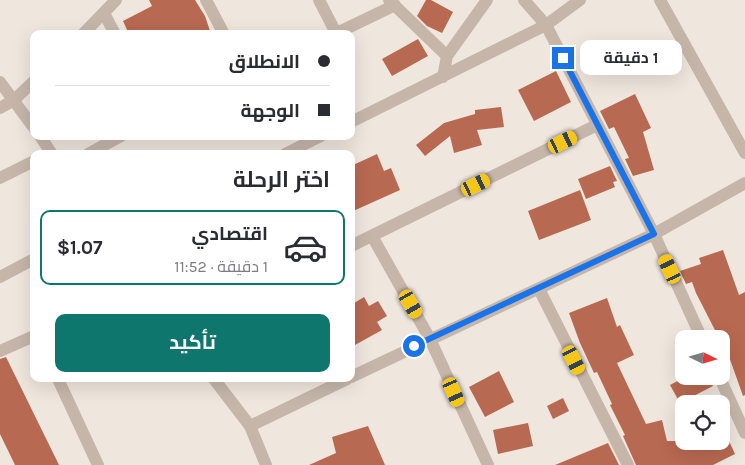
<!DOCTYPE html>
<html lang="ar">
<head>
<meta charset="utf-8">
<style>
  :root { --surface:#fff; --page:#f2f2f3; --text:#2b2b33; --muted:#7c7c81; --line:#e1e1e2; --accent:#0f766e }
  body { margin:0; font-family:Karla,Cairo,sans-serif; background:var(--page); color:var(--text); direction:rtl; height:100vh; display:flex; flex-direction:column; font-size:19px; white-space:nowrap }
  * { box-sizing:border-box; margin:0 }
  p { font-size:16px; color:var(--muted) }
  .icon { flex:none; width:28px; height:28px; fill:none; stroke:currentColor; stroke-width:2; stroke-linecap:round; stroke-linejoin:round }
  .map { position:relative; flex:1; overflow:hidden; direction:ltr }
  .details { position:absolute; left:30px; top:150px; width:325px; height:232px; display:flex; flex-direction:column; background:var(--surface); border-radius:10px; box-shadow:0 5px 20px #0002; direction:rtl }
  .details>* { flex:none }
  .guide { position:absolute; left:30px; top:30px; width:325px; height:110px; border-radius:10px; box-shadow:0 5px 20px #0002; direction:rtl; display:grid; align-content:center; height:110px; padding:0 25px; background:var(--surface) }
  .needle { width:32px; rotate:95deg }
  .tools { position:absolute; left:675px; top:330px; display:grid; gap:10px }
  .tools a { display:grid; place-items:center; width:55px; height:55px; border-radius:10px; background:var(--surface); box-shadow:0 5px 20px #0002; font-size:25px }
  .end { position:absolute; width:22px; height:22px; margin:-11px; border:6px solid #1a73e8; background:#fff; box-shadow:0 0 0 2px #fff }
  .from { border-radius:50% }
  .bubble { position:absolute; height:35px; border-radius:10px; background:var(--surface); box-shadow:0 5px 20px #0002; font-size:16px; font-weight:700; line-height:35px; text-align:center; direction:rtl }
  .car { position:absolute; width:15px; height:30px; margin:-15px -8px; border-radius:6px; box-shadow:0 0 4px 1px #0007; background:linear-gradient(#f5c518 24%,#345 0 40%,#f5c518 0 76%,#345 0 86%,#f5c518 0) }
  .guide b { display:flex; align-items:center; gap:18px; height:48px; font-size:19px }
  .guide b+b { border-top:1px solid var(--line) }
  .guide i { width:12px; height:12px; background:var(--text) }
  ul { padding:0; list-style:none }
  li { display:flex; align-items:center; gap:15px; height:75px; margin:0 10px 8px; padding:0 15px; border:2px solid transparent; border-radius:10px }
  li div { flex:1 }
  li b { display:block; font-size:19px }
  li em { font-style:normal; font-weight:700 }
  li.on { border-color:var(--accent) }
  li>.icon { width:45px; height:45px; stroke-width:1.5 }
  h2 { padding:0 25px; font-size:22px; line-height:60px }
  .primary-button { display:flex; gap:10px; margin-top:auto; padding:10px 25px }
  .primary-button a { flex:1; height:58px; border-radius:10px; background:var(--accent); color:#fff; font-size:20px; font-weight:700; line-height:58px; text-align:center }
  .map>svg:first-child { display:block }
  .building { fill:#b86951 }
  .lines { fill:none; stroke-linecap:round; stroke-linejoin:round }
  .minor { stroke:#c6b6aa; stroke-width:12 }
  .route { stroke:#1a73e8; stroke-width:6 }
</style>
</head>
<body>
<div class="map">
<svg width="745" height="465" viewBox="0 0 745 465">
  <rect width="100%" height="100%" fill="#efe6dd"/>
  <!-- building -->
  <path class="building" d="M149,0H195L205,16L211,34H129L123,21L152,6Z
    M426,0H431L453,12L442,33L427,26L417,16Z
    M418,39L428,56L392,76L382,59Z
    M556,71L571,102L534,121L518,90Z
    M635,94L651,128L643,132L654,170L633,176L625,159L629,158L614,127L609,129L600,111Z
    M501,107L504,127L477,130L482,145L454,153L450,136L425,156L416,145L444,123L475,114V110Z
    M377,154L384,171L391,168L400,190L351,212V166Z
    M610,166L617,181L613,182L615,187L586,199L578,179Z
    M580,190L591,220L539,240L528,211Z
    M723,250L739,295L745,292V395L743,396L721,334L718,336L696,293L692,282L686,284L680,271L701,264L699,258Z
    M364,297L369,306L378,301L387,316L377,322L382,330L355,345L351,337V305Z
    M607,298L617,327L620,325L634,355L617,363L646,424L662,420L667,441H729L735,454L713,465H636L623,436L625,435L610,405L612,404L597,372L594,373L580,343L569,313Z
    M6,357L59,465H15L0,434V359Z
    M499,371L514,402L485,417L469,387Z
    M687,376H708L713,386L680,403L670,385Z
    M563,398L569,411L553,419L547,406Z
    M528,423L533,446L498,454L493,430Z
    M368,426L385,465H309L336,453L332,437Z
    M608,443L619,465H555Z"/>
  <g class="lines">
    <!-- minor -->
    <path class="minor" d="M206,0L224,34
      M319,0L336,33
      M389,0L447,56L443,77
      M524,0L546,25L654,234L702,339
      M660,0L745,153
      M104,13L115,34
      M83,34L116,0
      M335,34L395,5
      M447,56L487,0
      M0,82L34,128
      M0,108L14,100L34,81
      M351,122L546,25L580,0
      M40,136L52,154
      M88,154L121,136
      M285,154L321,136
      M0,178L34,161
      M372,236L430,339L488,465
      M351,246L597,125
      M0,277L34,259
      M539,289L628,465
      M0,351L34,336
      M719,376L745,433
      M351,377L654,234L745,183
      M58,379L98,465
      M214,379L250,426L266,465
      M250,426L347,379"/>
  </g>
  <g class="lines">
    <!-- route -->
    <path class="route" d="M414,346L654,234L563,58"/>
  </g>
</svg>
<div class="tools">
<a><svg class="needle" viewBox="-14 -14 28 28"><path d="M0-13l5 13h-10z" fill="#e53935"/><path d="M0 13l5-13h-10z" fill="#7c7c81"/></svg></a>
<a><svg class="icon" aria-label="locate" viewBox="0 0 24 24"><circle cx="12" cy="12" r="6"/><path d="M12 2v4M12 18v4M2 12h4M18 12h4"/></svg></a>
</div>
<i class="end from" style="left:414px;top:346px"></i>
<i class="end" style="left:563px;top:58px"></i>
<div class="bubble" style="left:580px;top:40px;width:102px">1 دقيقة</div>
<i class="car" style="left:563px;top:142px;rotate:64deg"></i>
<i class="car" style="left:476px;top:185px;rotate:64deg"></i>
<i class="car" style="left:670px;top:269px;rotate:335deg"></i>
<i class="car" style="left:411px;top:304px;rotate:150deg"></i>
<i class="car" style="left:574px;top:360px;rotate:153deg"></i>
<i class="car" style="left:454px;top:392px;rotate:156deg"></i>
<div class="guide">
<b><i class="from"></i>الانطلاق</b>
<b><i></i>الوجهة</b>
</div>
<section class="details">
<h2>اختر الرحلة</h2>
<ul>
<li class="on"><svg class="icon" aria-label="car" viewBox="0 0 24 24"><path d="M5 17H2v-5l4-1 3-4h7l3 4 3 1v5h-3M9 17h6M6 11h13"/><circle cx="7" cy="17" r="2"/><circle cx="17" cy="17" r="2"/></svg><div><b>اقتصادي</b><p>1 دقيقة · 11:52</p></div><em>$1.07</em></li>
</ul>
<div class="primary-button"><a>تأكيد</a></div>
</section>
</div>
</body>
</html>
